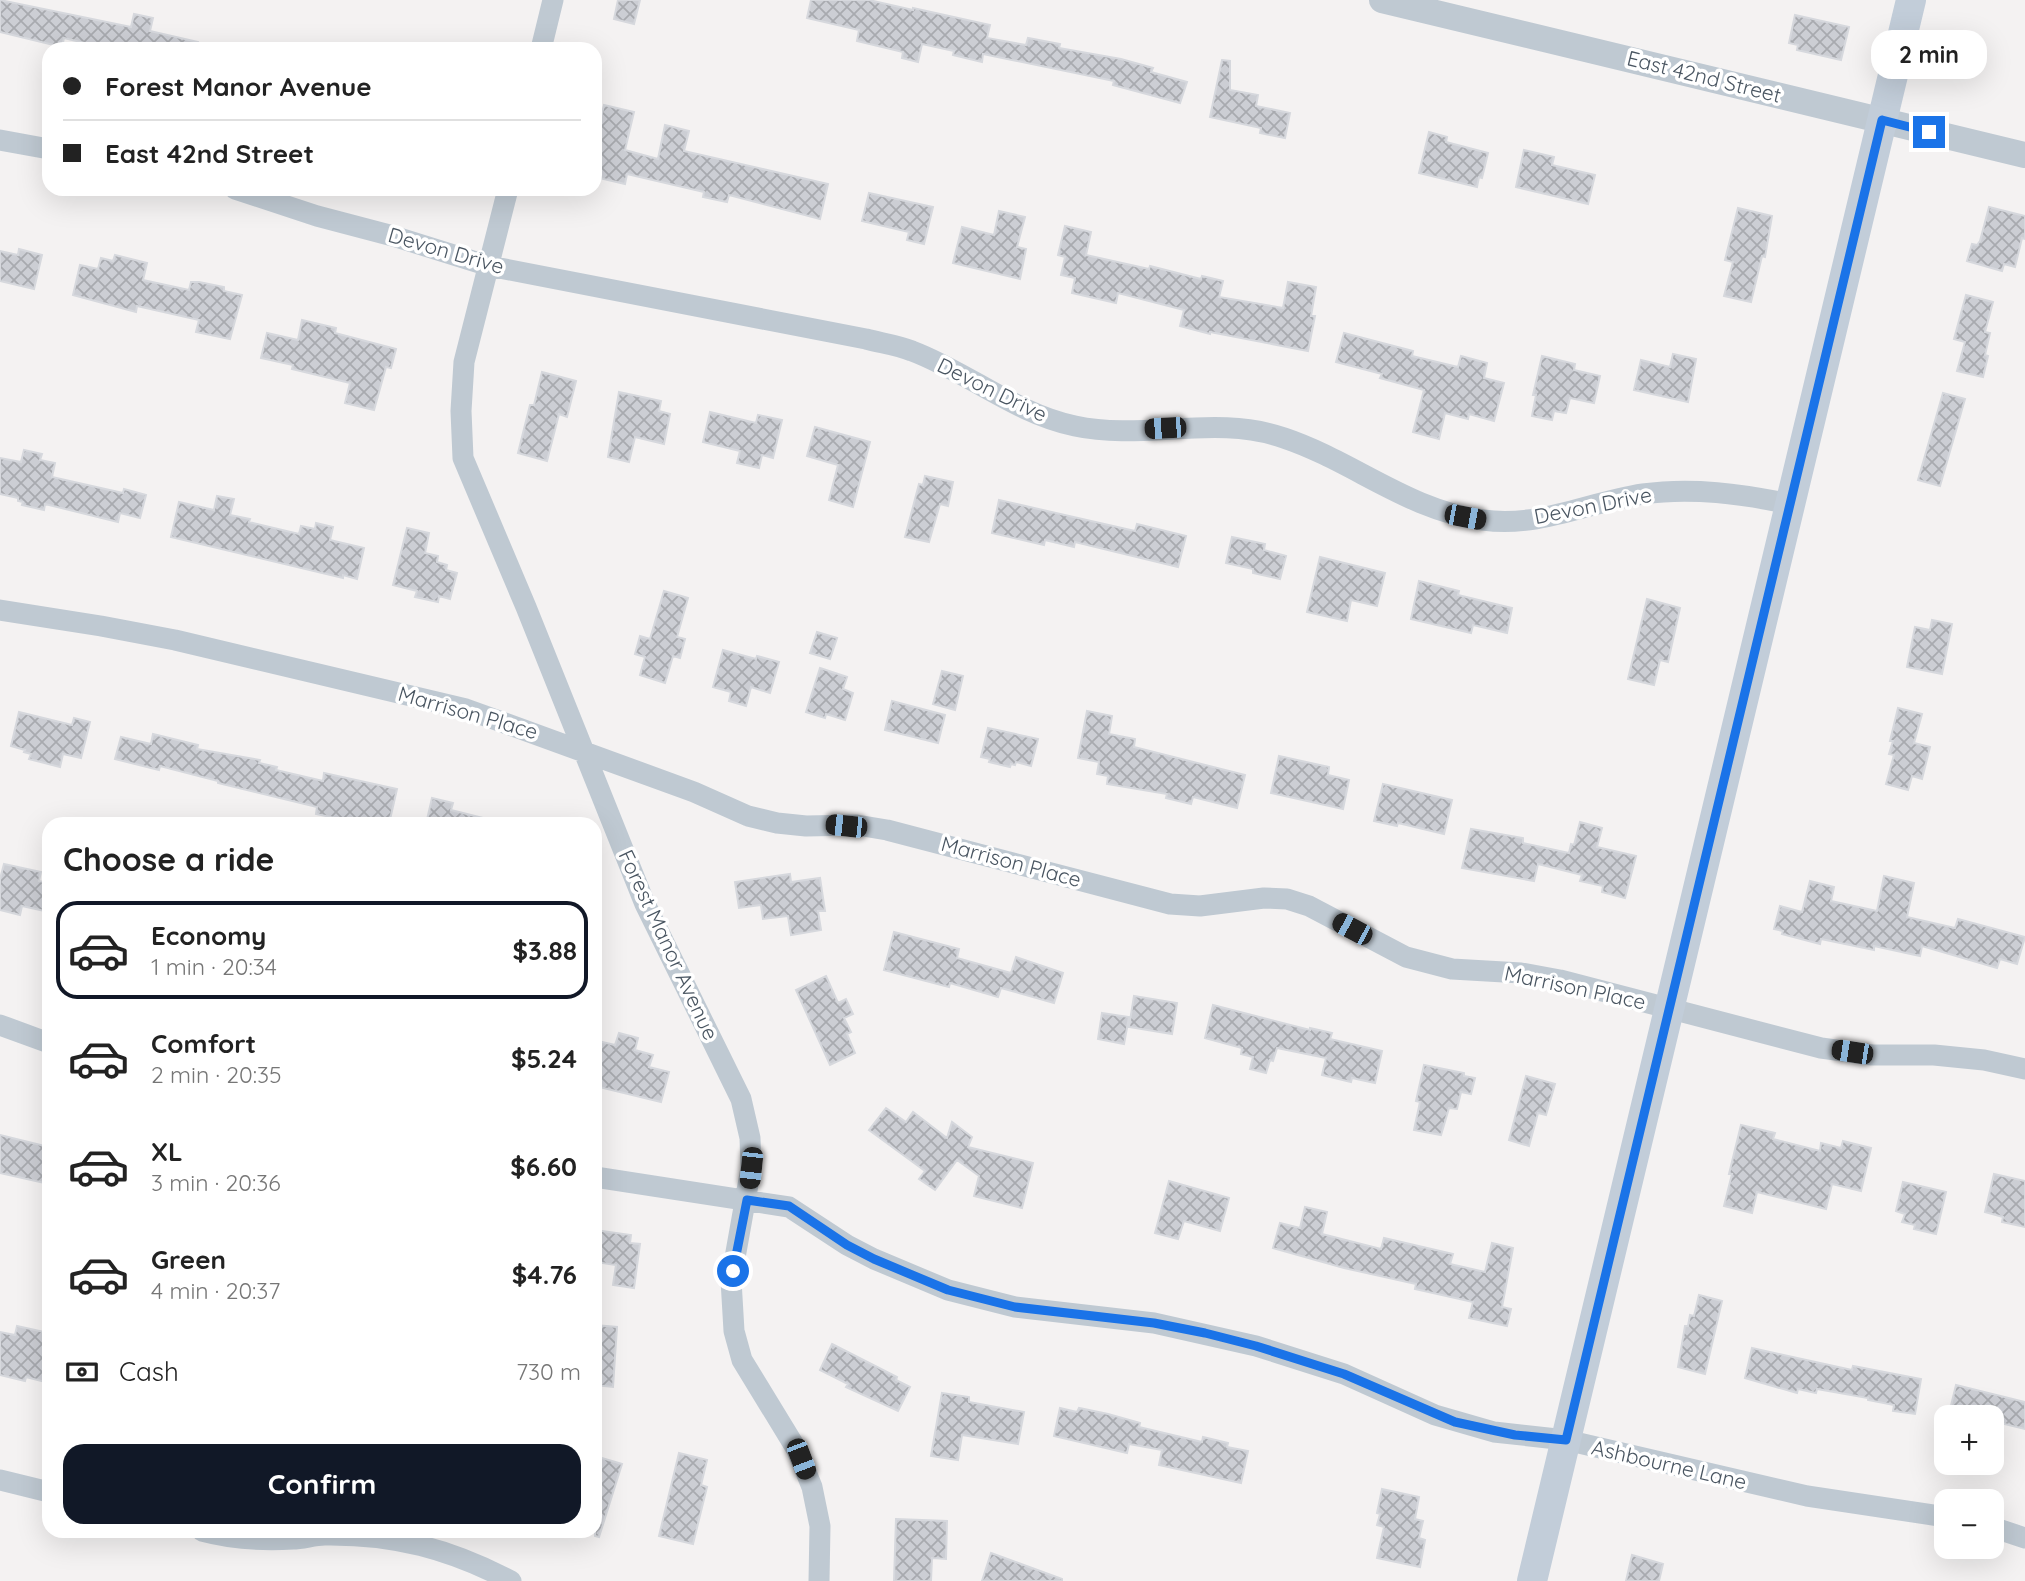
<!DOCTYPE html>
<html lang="en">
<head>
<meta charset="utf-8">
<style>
  :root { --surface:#fff; --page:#f6f6f6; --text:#222; --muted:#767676; --line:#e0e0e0; --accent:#111827 }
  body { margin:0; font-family:Quicksand,sans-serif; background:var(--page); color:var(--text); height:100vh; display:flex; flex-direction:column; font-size:26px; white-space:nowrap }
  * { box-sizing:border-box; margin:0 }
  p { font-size:23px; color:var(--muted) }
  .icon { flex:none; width:38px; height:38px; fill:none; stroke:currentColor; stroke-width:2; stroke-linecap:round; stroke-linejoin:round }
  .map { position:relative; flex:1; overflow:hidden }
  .panel { position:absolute; left:42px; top:817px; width:560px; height:721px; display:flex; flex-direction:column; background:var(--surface); border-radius:21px; box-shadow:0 7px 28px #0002 }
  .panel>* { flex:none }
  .guide { position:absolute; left:42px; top:42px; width:560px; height:154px; border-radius:21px; box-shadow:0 7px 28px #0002; display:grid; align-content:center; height:154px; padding:0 21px; background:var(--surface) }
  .tools { position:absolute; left:1934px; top:1405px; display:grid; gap:14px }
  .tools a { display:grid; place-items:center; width:70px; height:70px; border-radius:14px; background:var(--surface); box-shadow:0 7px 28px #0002; font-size:35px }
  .end { position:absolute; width:32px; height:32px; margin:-16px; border:9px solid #1a73e8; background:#fff; box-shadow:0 0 0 4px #fff }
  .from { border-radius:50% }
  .bubble { position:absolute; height:49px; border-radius:21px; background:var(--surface); box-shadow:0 7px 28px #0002; font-size:23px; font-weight:700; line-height:49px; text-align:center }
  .car { position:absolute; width:21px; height:42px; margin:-21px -10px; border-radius:9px; box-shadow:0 0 5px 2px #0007; background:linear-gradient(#222 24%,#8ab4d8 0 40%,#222 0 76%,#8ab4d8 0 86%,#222 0) }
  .guide b { display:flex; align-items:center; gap:24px; height:66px; font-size:26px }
  .guide b+b { border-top:2px solid var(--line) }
  .guide i { width:18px; height:18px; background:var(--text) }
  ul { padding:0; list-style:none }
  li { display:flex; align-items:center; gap:21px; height:98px; margin:0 14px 10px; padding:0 7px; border:4px solid transparent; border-radius:21px }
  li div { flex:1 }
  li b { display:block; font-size:26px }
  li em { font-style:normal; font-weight:700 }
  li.selected { border-color:var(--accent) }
  li>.icon { width:63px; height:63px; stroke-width:1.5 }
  h2 { padding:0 21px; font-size:32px; line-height:84px }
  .pay { display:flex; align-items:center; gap:18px; height:77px; padding:0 21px; font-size:26px }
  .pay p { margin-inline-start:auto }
  .primary-button { display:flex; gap:14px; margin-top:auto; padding:14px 21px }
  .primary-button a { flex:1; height:80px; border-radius:21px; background:var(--accent); color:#fff; font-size:28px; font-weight:700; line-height:80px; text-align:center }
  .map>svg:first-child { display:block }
  .building { fill:url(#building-cross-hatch); stroke:#d6d8dd; stroke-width:2 }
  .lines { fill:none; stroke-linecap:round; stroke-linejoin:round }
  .minor { stroke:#bfc9d2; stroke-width:21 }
  .tertiary { stroke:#bfc9d2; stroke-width:26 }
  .secondary { stroke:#c2cdd9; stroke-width:30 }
  .route { stroke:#1a73e8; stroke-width:9 }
  .labels { text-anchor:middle; stroke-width:7; stroke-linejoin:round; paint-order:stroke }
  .street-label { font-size:21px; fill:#495561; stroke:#fff }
</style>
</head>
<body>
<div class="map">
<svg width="2025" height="1581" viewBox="0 0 2025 1581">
  <defs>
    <pattern id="building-cross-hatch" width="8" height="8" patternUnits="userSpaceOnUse" patternTransform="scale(1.75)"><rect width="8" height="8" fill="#ccced4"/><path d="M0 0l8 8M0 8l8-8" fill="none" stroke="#a8aaaf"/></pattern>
  </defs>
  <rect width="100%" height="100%" fill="#f4f2f2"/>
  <!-- building -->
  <path class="building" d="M0,0L131,27L134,14L153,18L150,31L198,42L197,49H109L64,38L62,47L0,32Z
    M618,0H640L634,24L614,19Z
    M811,0H869L913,10V8L990,25L987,38L1026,45L1028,38L1060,44L1059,48L1121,59L1153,68L1151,72L1187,82L1180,103L1113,85L1114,81L983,54L982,62L953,55L954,51L922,44L918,62L902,58L903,52L857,41L859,30L807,18Z
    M1795,15L1849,27L1841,60L1797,50L1798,45L1789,43Z
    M1222,60L1230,61V90L1258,95L1256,106L1290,113L1285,138L1260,133L1261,128L1210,117Z
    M604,105L634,112L625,150L658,159L665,125L689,131L684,151L828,184L820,219L729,195L727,202L703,197L704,192L627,174L625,184L595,177V142Z
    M1429,132L1447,137L1446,142L1488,153L1482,178L1479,177L1477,187L1419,173Z
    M1524,150L1554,157L1552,165L1595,175L1588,204L1516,187Z
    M869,193L933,207L924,244L907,240L909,232L862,221Z
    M1989,207L2025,216V239L2022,238L2015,267L2004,264L2002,271L1967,261L1972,244L1977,245L1980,241Z
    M1738,208L1772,216L1765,257L1762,256L1751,302L1724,296L1733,262L1725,260Z
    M999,211L1025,217L1017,247L1026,249L1020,279L953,263L962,227L994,235Z
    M1065,226L1091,232L1086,255L1149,269L1150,266L1201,279L1202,276L1223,281L1219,297L1283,308L1288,282L1316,287L1311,316H1315L1308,351L1210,332V334L1180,326L1184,310L1118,293L1116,303L1072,293L1075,278L1061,275L1065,257L1058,255Z
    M19,249L42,255L34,289L0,281V251L18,255Z
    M115,255L147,263L143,280L189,290L191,282H199L224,287V291L242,295L230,339L196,332L199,320L137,306L136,312L73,295L80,265L98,269L101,258L113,261Z
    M1966,295L1993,302L1985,332L1990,333L1985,355L1988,356L1983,377L1957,371L1965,342L1954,339Z
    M302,320L336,328L335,333L396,349L391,368L386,367L374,410L345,403L350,383L292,369L293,365L261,358L267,333L298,340Z
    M1344,333L1413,351L1412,356L1458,367L1461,356L1487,363L1484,378L1504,383L1494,421L1469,414L1468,419L1445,413L1439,439L1413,432L1424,390L1380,378L1382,374L1336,362Z
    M1673,354L1696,359L1688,402L1634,390L1641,360L1670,367Z
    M1542,356L1575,364L1574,370L1600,376L1594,403L1570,398L1566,413L1554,411L1552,420L1532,416L1536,395H1533Z
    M542,372L576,381L567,417L559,414L547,461L518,453L530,405H534Z
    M619,392L661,401L659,411L670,414L664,444L635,437L629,462L608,457Z
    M1943,393L1965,399L1940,486L1918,480Z
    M710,412L756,423L758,415L782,420L773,458L762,455L759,468L737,463L740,451L703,442Z
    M815,427L870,442L853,507L829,500L838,465L807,456Z
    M24,450L42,454L40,460L55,463L52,477L123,493L124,489L146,495L140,518L120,513L118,522L45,504L44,510L22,505L23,502L18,501V498L0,494V458L21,462Z
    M925,476L953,482L948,506L940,504L929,542L905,537L919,484L923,485Z
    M217,496L234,499L230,515L250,519L249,522L299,534L301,526L315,529L316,523L333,527L330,540L364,548L357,579L343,575V578L171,537L179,502L214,510Z
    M999,500L1135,531L1137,524L1186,536L1178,567L1075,542L1074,547L1045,540L1044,545L992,533Z
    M407,528L429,533L425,553L438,556L437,562L447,565L446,570L457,573L450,599L439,596L438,602L415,597L417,591L393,585Z
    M1232,537L1265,544L1264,550L1286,556L1280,579L1253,573V569L1226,563Z
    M1320,557L1385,573L1377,606L1351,600L1347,621L1307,612Z
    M1419,581L1459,591L1458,595L1512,608L1507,633L1473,625L1471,633L1411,619Z
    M664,591L688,598L677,637L685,639L680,658L673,656L665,683L640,675L645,657L635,654L640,636L650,639Z
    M1647,599L1680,608L1668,662L1660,660L1654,685L1628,679Z
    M1932,620L1952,624L1942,674L1907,667L1915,627L1930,630Z
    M817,632L837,638L830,659L810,653Z
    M723,650L756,659L757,656L779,662L770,693L751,687L746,706L729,701L731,692L713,687Z
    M820,668L847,677L843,689L853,693L845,720L826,714L825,718L806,712Z
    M942,671L963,676L955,710L933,704Z
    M892,701L945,715L938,743L885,730Z
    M1898,708L1922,714L1914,743L1930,747L1922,779L1912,776L1908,790L1886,784L1894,755L1889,754L1893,741H1890Z
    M1087,711L1112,716L1109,734L1135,739L1134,747L1245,775L1237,808L1193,797L1191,804L1166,798L1167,794L1107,784L1108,776L1097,774L1099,762L1078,758Z
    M19,712L72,725L74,718L90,722L81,758L63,754L60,767L29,759L31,754L24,752L25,750L11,746Z
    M988,728L1038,739L1031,766L1016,762L1015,765L1011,764L1010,767L989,762L990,759L981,757Z
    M153,734L198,745L197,749L260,760L259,763L277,767L276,770L323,781L324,773L397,789L389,824H364L316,814L317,807L218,783V781L160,766L159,770L115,759L121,737L151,744Z
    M1279,756L1329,767L1328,775L1349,780L1343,809L1271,793Z
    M1383,784L1452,800L1444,834L1398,823L1397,826L1374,821Z
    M432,798L453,803L451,810L483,818L482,824H426Z
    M1580,822L1602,828L1597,847L1636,856L1625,898L1602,892L1603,886L1580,881L1582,875L1538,864L1534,881L1462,868L1471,829L1523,838V843L1569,853L1571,844L1574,845Z
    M4,864L41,872L39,881L49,883V912L22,906L20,915L0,910V879Z
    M790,874L791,882L820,878L825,911H818L821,930L791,935L788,916L763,919L761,905L739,908L735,882Z
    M1884,876L1914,883L1907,917L1955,928L1958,919L2025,937L2017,964L2000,959L1997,968L1922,946L1920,956L1874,946V950L1821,939L1820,944L1782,934L1783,931L1774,929L1780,906L1802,912L1810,881L1834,887L1831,901L1877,911Z
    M894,932L959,949L957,958L1011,973L1016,957L1063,973L1054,1003L1001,988L998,997L950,983L949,987L884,970Z
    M826,976L838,1003L846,999L853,1014L844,1018L851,1032L847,1034L855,1053L830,1065L796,990Z
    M1134,996L1177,1003L1172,1034L1129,1027Z
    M1213,1005L1310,1030V1028L1332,1033L1330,1039L1382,1051L1375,1083L1352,1078L1351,1082L1322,1075L1326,1058L1277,1048L1273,1061L1270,1060L1266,1073L1250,1069L1253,1057L1241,1054L1242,1048L1205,1038Z
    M1102,1013L1129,1017L1124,1044L1098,1039Z
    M619,1033L638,1038L635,1050L653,1055L649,1067L669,1072L661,1102L595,1086V1054L598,1041L615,1045Z
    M1424,1065L1464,1073V1076L1475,1078L1471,1094L1461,1092L1457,1109L1449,1108L1441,1135L1414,1130L1420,1102L1416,1101Z
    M1526,1076L1555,1084L1546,1115L1538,1113L1529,1146L1509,1140Z
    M886,1108L906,1122L913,1112L947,1138L952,1122L972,1137L968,1147L1033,1163L1022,1208L974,1196L979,1176L957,1160L935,1190L919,1179L925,1171L869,1130Z
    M1741,1125L1775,1133L1773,1139L1820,1151L1821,1143L1841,1148L1843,1141L1871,1148L1861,1191L1832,1184L1826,1209L1757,1192L1752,1213L1724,1206L1732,1174H1729Z
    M0,1135L49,1147V1184L0,1173Z
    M1994,1174L2025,1181V1227L2002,1222L2003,1217L1985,1212Z
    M1169,1181L1229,1198L1220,1231L1184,1221L1178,1239L1155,1233Z
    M1903,1182L1946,1192L1936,1234L1914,1229L1915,1225L1902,1222L1905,1214L1896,1211Z
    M1305,1207L1327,1212L1322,1234L1381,1249L1384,1238L1453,1254L1450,1264L1485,1272L1492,1243L1513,1248L1502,1307L1511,1309L1507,1326L1469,1318L1473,1302L1415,1289L1416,1284L1344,1268L1273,1248L1280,1223L1300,1228Z
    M595,1230L631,1235L630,1243L640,1244L634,1288L613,1285L616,1265L595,1262Z
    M1699,1295L1722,1301L1705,1374L1678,1367L1685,1326H1688L1690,1315L1694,1316Z
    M595,1325L617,1327L613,1387L595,1385Z
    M17,1326L49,1333V1383L26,1377L25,1381L0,1375V1332L15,1335Z
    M832,1344L897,1377L896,1380L910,1387L898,1411L846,1387L848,1384L820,1370Z
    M1752,1348L1852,1370L1853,1366L1921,1379L1915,1414L1893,1411L1894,1405L1868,1400V1398L1817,1389L1816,1393L1798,1389L1797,1393L1745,1378Z
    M1956,1385L2025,1402V1429L1992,1421V1418H1948Z
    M942,1393L969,1397V1402L1024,1412L1018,1444L962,1435L958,1460L931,1456Z
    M1060,1408L1077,1412L1079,1408L1108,1414L1140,1423L1139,1427L1202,1442L1203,1437L1228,1443L1227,1447L1248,1451L1241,1483L1159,1465L1162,1450L1129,1444L1127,1453L1054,1436Z
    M679,1453L707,1460L701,1485L707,1487L693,1544L659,1536Z
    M595,1456L622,1464L599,1537L595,1536Z
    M1382,1489L1419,1497L1415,1519L1423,1521L1419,1538L1425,1540L1420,1567L1377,1558L1384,1527L1377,1525L1380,1514L1377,1513Z
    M896,1519L947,1521L946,1559L932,1558L931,1581H894Z
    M991,1553L1062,1579V1581H982Z
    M1632,1555L1663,1564L1659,1581H1626Z"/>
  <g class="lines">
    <!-- minor -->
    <path class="minor" d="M541,49L553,0
      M0,140L49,149
      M235,189L317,216L393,236L489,266L866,339C881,343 898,345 912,351C968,372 1016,414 1075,426C1144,441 1215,414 1284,438C1353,461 1409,511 1483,520C1539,528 1589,502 1643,494C1692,487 1742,494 1790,504
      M508,189L464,362L461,411L463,458L526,607L645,904L741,1099L750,1138L751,1168L731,1280L734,1331L742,1360L797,1450L812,1487L820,1526L819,1581
      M0,610L101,626L175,640L466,709L694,792L748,816L777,823L806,826L857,825L887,830L1170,904L1200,906L1264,898L1287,899L1309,906L1406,957L1452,969L1521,973L1560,980L1821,1048L1872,1055H1934L1984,1060L2025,1069
      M0,1025L49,1043
      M595,1177L789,1207L847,1245L874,1259L948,1290L1015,1307L1154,1323L1256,1346L1344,1374L1435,1415L1494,1432L1566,1440L1807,1496L1946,1517
      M0,1480L49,1492
      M1992,1527L2025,1538
      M202,1531C232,1539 262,1541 293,1539C303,1539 314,1535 325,1535C394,1534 450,1549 511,1581"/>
    <!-- tertiary -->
    <path class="tertiary" d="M1382,0L2025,155"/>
    <!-- secondary -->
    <path class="secondary" d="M1532,1581L1911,0"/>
  </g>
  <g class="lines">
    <!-- route -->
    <path class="route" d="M733,1271L747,1200L789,1206L847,1245L874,1259L948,1290L1015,1307L1154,1323L1205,1333L1256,1346L1344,1374L1455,1422L1515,1435L1566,1440L1882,120L1929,132"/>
  </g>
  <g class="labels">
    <!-- street labels -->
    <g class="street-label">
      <text transform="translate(1704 77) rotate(14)" y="7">East 42nd Street</text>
      <text transform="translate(446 251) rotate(16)" y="7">Devon Drive</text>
      <text transform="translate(992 390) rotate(26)" y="7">Devon Drive</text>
      <text transform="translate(1593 506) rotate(-11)" y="7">Devon Drive</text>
      <text transform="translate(468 713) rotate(16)" y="7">Marrison Place</text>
      <text transform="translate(1011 862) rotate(15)" y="7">Marrison Place</text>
      <text transform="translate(668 945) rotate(65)" y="7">Forest Manor Avenue</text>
      <text transform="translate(1575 988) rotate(12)" y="7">Marrison Place</text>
      <text transform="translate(1669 1465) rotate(13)" y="7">Ashbourne Lane</text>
    </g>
  </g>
</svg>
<div class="tools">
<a>+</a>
<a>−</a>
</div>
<i class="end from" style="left:733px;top:1271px"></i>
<i class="end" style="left:1929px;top:132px"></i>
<div class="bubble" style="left:1871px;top:30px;width:116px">2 min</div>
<i class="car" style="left:1165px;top:428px;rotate:267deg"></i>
<i class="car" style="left:1465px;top:517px;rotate:101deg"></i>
<i class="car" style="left:846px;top:826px;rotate:276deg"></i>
<i class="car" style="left:1352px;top:929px;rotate:298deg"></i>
<i class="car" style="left:1852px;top:1052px;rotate:279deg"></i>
<i class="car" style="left:751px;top:1168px;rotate:186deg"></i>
<i class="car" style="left:801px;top:1459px;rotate:159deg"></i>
<div class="guide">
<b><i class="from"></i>Forest Manor Avenue</b>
<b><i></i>East 42nd Street</b>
</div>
<section class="panel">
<h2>Choose a ride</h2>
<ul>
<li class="selected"><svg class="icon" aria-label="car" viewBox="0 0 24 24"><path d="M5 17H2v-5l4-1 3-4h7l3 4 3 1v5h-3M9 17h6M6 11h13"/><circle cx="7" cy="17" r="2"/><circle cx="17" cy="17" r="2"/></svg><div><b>Economy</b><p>1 min · 20:34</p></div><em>$3.88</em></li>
<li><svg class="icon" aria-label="car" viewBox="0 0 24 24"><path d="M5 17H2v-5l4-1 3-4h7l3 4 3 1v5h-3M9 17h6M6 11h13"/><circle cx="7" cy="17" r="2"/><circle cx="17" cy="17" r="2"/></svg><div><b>Comfort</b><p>2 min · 20:35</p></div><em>$5.24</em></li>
<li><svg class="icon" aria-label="car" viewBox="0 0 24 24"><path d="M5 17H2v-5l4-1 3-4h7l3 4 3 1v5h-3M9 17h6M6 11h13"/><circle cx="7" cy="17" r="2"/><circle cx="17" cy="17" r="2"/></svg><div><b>XL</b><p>3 min · 20:36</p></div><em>$6.60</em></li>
<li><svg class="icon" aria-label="car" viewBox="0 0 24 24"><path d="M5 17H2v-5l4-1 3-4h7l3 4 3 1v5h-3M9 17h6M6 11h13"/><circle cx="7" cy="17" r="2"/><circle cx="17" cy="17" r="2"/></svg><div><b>Green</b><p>4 min · 20:37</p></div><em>$4.76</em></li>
</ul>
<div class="pay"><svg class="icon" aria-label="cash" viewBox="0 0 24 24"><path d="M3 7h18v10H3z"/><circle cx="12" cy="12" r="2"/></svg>Cash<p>730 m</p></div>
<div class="primary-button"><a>Confirm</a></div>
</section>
</div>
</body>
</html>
